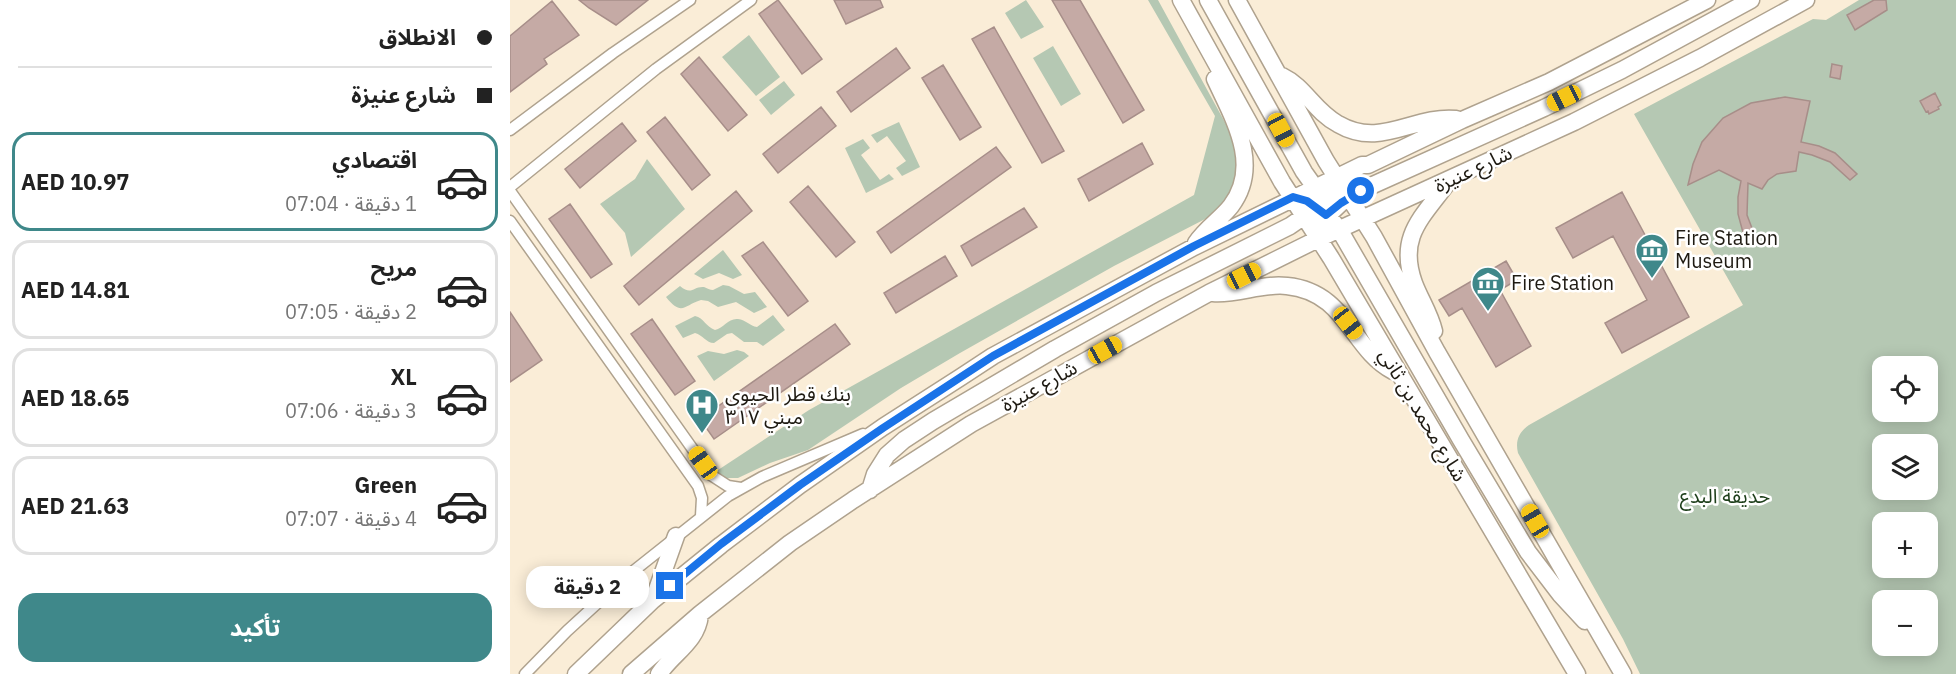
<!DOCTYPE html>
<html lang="ar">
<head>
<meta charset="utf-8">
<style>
  :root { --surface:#fff; --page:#f6f6f6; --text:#222; --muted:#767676; --line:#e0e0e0; --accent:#3f888a }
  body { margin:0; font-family:"IBM Plex Sans","Noto Sans Arabic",sans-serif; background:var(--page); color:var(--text); direction:rtl; height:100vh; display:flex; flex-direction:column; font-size:22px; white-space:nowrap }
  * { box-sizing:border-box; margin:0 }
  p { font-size:20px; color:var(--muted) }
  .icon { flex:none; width:33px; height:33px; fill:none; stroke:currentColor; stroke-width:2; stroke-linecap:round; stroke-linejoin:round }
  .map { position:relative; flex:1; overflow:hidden; direction:ltr }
  .sheet { display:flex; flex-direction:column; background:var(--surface); width:510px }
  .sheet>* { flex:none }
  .guide { display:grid; align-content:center; height:132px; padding:0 18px; background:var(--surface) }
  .fabs { position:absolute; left:1362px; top:356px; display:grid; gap:12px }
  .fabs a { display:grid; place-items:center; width:66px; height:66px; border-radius:12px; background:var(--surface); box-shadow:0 3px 15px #0003; font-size:30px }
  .end { position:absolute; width:27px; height:27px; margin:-14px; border:8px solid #1a73e8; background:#fff; box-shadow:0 0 0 3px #fff }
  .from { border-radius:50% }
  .bubble { position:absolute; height:42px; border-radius:18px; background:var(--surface); box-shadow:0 3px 15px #0003; font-size:20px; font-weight:700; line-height:42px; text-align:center; direction:rtl }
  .car { position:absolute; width:18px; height:36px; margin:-18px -9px; border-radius:8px; box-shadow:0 0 4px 2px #0007; background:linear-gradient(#f5c518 24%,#345 0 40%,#f5c518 0 76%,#345 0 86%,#f5c518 0) }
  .guide b { display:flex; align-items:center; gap:21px; height:57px; font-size:22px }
  .guide b+b { border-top:2px solid var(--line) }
  .guide i { width:15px; height:15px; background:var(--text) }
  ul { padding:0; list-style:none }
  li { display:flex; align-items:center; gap:18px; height:99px; margin:0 12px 9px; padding:0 6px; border:3px solid var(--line); border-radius:18px }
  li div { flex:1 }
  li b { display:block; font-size:22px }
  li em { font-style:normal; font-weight:700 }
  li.selected { border-color:var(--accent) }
  li>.icon { width:54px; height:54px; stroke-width:1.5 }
  .primary-button { display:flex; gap:12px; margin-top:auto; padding:12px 18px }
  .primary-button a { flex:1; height:69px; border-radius:18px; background:var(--accent); color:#fff; font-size:24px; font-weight:700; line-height:69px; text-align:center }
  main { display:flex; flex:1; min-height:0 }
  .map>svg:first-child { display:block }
  .green { fill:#b5c8b3; fill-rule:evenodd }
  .building { fill:#c5aaa5; stroke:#a78e89; stroke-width:1.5 }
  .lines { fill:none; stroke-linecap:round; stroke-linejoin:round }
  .street-casing { stroke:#afa28e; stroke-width:13 }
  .primary-casing { stroke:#afa28e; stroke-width:19 }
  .street { stroke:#fff; stroke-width:10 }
  .primary { stroke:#fff; stroke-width:16 }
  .route { stroke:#1a73e8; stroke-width:8 }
  .labels { text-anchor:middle; stroke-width:5; stroke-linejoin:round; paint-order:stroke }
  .street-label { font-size:20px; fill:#1e1a12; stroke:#fff }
  .poi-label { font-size:20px; fill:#1e1a12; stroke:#fff; text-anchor:start }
  .park-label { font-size:20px; fill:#1e3f1b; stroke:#fff }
</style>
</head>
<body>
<main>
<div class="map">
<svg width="1446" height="674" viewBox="0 0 1446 674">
  <rect width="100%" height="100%" fill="#faedd7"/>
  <!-- green -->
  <path class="green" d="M516,0L534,27L511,39L495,13Z
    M638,0H648L723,137L728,172L718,199L701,216L604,266L450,353L391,388L298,450L260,463L228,478H214L205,472L299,410L684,195L705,116Z
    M1349,0H1446V674H1130L1113,639L1008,453C1005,441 1009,432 1019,425L1233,305L1124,114L1303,19L1316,20ZM1372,366H1418V411H1372ZM1372,444H1418V489H1372ZM1372,522H1418V567H1372ZM1372,600H1418V645H1372Z
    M239,35L270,77L246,96L212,57Z
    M543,46L571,94L551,106L523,58Z
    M274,81L285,95L261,115L249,100Z
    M389,122L410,167L392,176L386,168L396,161L377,136L367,143L361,135Z
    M353,139L360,148L351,155L370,180L379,174L384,179L356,193L335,148Z
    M137,159L175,209L121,257L115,233L90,204L125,179Z
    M213,250L232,275L223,279L209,273L193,279L184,274Z
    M213,285L219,286L234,294L245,292L257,307L244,313L226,302L208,307L198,301L191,300C174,305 172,317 156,297L170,286C182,296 183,286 194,287C197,288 200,290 203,290Z
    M263,315L275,330L253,346L247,342H234L222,333L217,334L204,343C196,343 193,335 185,333L173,338L165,326L185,316C194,318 196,327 205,330C214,328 218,318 228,319C236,320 240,326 247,327Z
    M227,350L234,352L239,356L204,381L187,356L198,351L214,354Z"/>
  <!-- building -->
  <path class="building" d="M69,0H138L106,25L79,8Z
    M268,0L312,59L292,74L249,14Z
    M324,0H370L373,7L336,24Z
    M542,0H570L634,110L613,123Z
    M1364,0H1376L1377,10L1345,30L1337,15Z
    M42,1L69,35L34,59L37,64L0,92V36Z
    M484,27L554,151L532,163L462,39Z
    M386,48L400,68L341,112L327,92Z
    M189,57L237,115L218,131L171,74Z
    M1322,64L1332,66L1330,79L1320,77Z
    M433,65L471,127L450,140L412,78Z
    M1425,93L1431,105L1428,107L1429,109L1419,114L1418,111L1416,112L1410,101Z
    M1275,97L1300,101L1291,142L1309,146L1325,153L1347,174L1340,180L1320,162L1302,155L1289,152L1286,171L1267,174L1258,180L1252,189L1238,183L1237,215L1245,236L1235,240L1228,214V197L1231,181L1209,170L1178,185L1183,164L1192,142L1213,118L1241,103Z
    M311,107L326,126L268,173L253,154Z
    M155,117L200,175L182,190L137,132Z
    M112,123L126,141L70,188L55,169Z
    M632,143L643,164L579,201L568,179Z
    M486,147L501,167L381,253L367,232Z
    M298,186L345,242L326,257L280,202Z
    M226,191L242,211L129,305L114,286Z
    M1112,192L1179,317L1112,353L1095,323L1137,300L1103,236L1063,258L1046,228Z
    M60,204L102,264L81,278L39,219Z
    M514,208L527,227L462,266L451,246Z
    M253,242L298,301L278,316L232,256Z
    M435,256L447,276L386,313L374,293Z
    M996,261L1007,280L990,290L1021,346L986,367L952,308L939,316L929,300Z
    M0,312L32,360L0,382Z
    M142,319L185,381L165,395L121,334Z
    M325,324L340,344L204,439L190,419Z"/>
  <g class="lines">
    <defs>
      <path id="street" d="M0,130L103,53L180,0
        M0,187L146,69L241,0
        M0,191L201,475L218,486L231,488
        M0,221L188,486L192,498L191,516
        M15,674L57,631L116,577L218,496L252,477L353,434"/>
      <path id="primary" d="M671,0L772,182L821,258L1067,674
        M698,0L794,172L811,196
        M727,0L816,161L864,237L927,352L1113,674
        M772,76C795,87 804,111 828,124C871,149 903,115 946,119
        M799,202L820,218L829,229L951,440L1018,552L1050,594L1075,621
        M812,221L831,203L863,185L1034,108L1112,70L1241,0
        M686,243C696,228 711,219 721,206C752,165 723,118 705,79
        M703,293C728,295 752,283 777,286C837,292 841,349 883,371
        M924,331C920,314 910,299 904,283C887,236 913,217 938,182
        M360,490L365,474L377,455L394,440L423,421L545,349L646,293L780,226L816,201L824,191L827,177
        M144,598L166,536
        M66,674L143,600L211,545L290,485L373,427L451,377L483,356L684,247L852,165H858L952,120L1039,82L1197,0
        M121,674L190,614L280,543L343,500L461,424L699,293L808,239L1064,122L1190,58L1296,0
        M149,674C163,653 187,642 190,615"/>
    </defs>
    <!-- street casing -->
    <use href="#street" class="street-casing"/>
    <!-- primary casing -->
    <use href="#primary" class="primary-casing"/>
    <!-- street -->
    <use href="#street" class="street"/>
    <!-- primary -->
    <use href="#primary" class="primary"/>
  </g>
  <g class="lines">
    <!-- route -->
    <path class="route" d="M160,586L211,544L290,485L373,428L483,356L684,246L783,197L797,201L816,215L831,203L851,191"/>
  </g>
  <!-- icons -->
  <defs>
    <symbol id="museum-pin" viewBox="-11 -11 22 30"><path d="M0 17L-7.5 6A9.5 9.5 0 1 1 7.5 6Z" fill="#3f888a" stroke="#fff"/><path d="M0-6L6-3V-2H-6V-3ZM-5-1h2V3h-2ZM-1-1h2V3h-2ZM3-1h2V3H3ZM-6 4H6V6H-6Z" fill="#fff"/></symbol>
    <symbol id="hospital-pin" viewBox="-11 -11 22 30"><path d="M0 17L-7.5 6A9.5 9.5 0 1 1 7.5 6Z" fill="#3f888a" stroke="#fff"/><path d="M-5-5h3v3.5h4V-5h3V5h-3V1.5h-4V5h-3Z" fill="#fff"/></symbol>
  </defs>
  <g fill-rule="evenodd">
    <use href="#museum-pin" x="1123" y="231" width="38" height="52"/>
    <use href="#museum-pin" x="959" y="264" width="38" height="52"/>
    <use href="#hospital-pin" x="173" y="386" width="38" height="52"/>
  </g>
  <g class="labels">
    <!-- street labels -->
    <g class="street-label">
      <text transform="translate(963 169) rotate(-25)" y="7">شارع عنيزة</text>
      <text transform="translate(529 386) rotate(-29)" y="7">شارع عنيزة</text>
      <text transform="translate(913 415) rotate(59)" y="7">شارع محمد بن ثاني</text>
    </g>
    <!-- poi labels -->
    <g class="poi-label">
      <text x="1165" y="245">Fire Station<tspan x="1165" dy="23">Museum</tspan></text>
      <text x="1001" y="290">Fire Station</text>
      <text x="215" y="401">بنك قطر الحيوي<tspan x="215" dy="23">مبني ٣١٧</tspan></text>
    </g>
    <!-- park labels -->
    <g class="park-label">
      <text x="1215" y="503">حديقة البدع</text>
    </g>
  </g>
</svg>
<div class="fabs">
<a><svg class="icon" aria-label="locate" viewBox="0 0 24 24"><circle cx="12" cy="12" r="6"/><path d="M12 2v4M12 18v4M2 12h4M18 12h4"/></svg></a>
<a><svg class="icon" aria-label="layers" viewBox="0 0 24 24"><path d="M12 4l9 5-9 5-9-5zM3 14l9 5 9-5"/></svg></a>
<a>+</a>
<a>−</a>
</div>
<i class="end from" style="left:851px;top:191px"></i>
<i class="end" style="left:160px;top:586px"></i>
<div class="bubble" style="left:16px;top:566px;width:123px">2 دقيقة</div>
<i class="car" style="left:1054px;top:98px;rotate:244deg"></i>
<i class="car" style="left:771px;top:130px;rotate:152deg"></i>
<i class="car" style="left:734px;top:276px;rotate:63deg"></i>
<i class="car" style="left:838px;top:323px;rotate:142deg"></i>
<i class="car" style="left:595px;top:350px;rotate:61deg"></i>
<i class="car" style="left:193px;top:463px;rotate:325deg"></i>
<i class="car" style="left:1025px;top:521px;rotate:330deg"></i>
</div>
<section class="sheet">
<div class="guide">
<b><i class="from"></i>الانطلاق</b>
<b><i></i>شارع عنيزة</b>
</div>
<ul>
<li class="selected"><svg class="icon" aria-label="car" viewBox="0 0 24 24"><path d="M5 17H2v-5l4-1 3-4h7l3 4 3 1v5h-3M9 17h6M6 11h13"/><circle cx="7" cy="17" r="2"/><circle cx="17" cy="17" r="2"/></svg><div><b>اقتصادي</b><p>1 دقيقة · 07:04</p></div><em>AED 10.97</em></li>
<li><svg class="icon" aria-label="car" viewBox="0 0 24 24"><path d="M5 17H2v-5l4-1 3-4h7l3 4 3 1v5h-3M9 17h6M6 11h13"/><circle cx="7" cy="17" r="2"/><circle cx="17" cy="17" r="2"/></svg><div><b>مريح</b><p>2 دقيقة · 07:05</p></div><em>AED 14.81</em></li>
<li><svg class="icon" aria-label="car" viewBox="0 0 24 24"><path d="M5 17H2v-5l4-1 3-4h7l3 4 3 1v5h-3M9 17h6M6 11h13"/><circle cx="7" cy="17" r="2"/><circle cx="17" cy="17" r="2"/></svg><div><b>XL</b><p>3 دقيقة · 07:06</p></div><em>AED 18.65</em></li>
<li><svg class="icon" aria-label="car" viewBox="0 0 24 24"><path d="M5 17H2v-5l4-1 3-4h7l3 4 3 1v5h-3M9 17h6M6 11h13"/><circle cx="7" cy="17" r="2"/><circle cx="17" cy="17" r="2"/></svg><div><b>Green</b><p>4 دقيقة · 07:07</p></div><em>AED 21.63</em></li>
</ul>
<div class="primary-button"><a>تأكيد</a></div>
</section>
</main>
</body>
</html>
